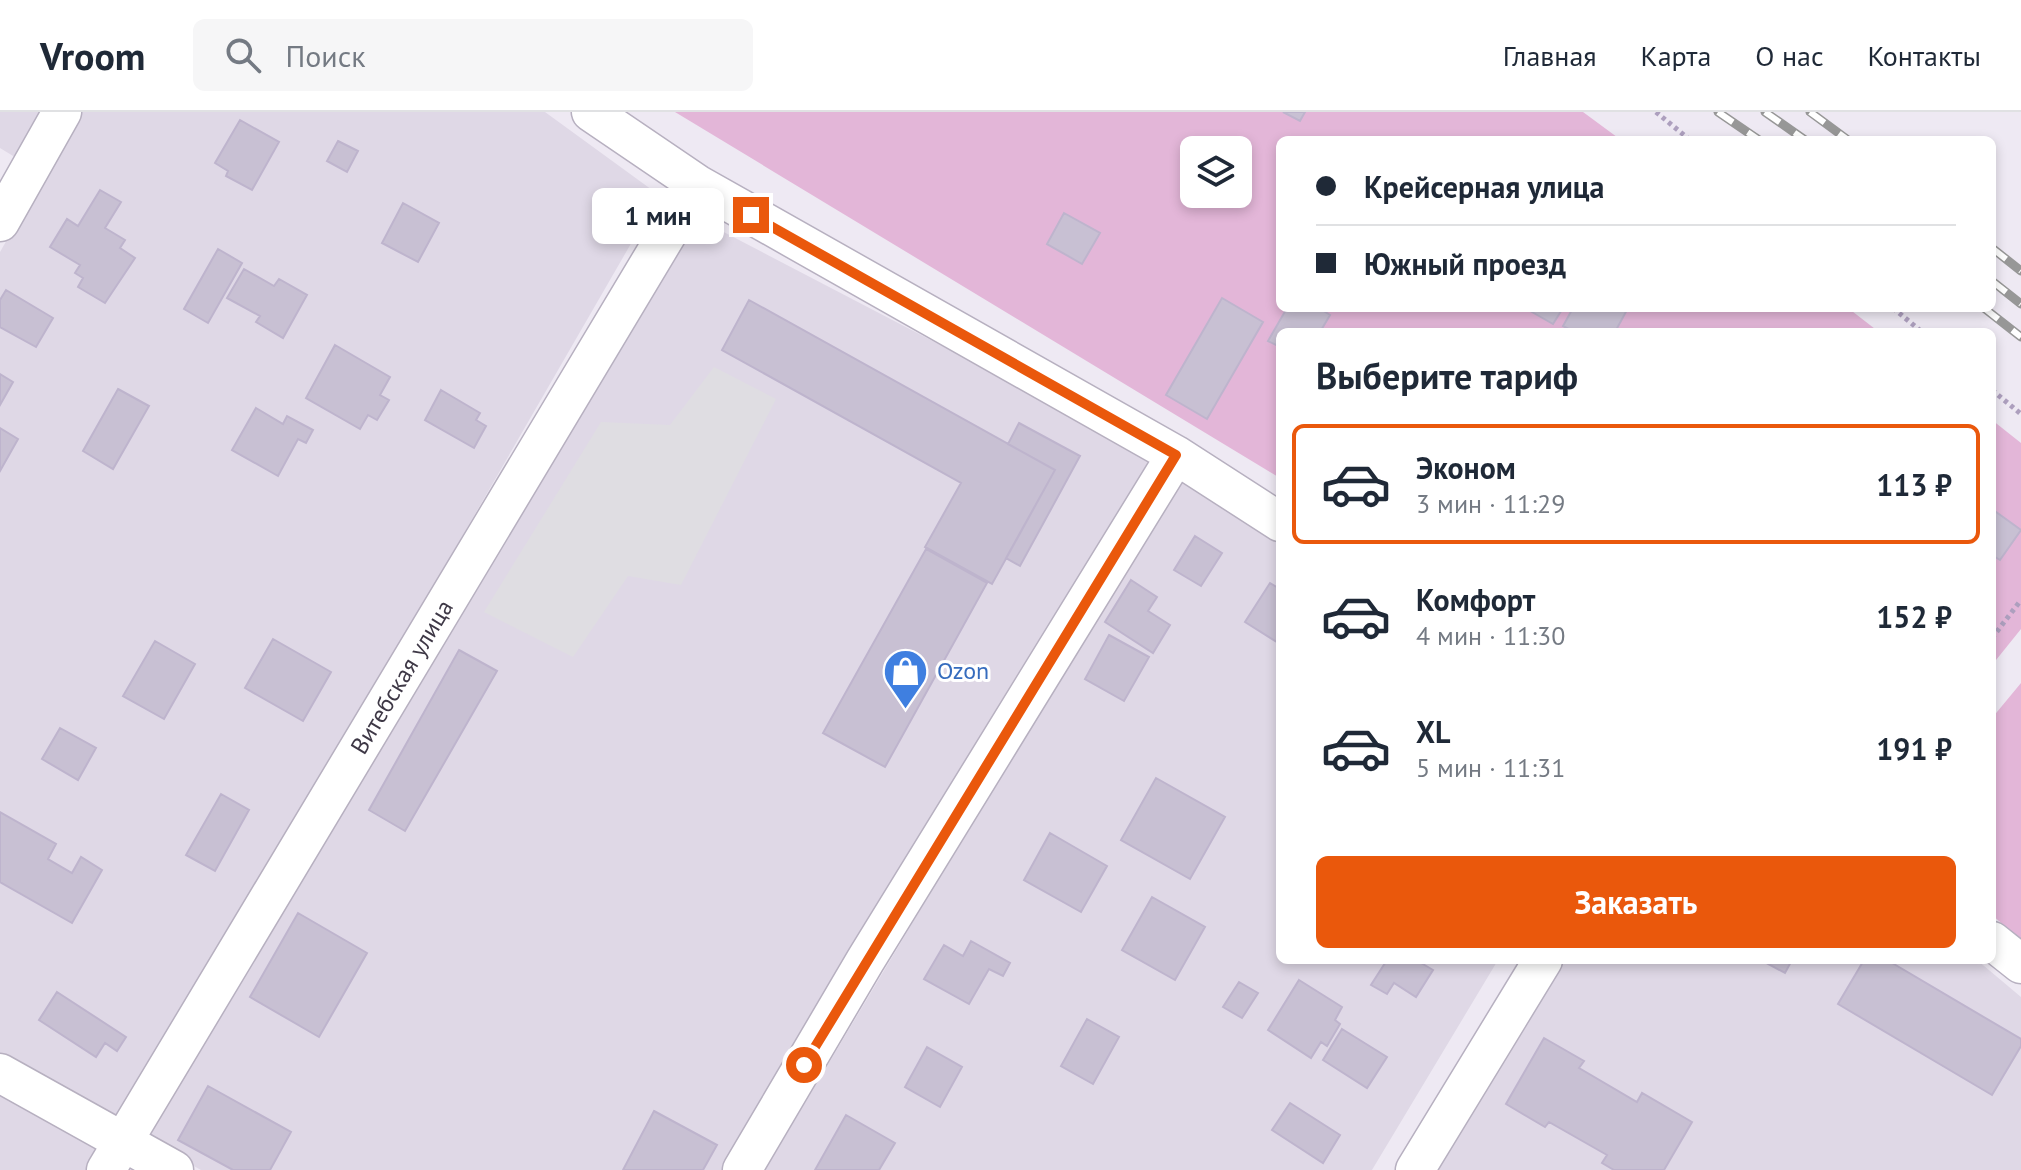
<!DOCTYPE html>
<html lang="ru">
<head>
<meta charset="utf-8">
<style>
  :root { --surface:#fff; --page:#f6f6f7; --text:#1f2937; --muted:#747a83; --line:#e0e1e3; --accent:#ea580c }
  body { margin:0; font-family:"PT Sans",sans-serif; background:var(--page); color:var(--text); height:100vh; display:flex; flex-direction:column; font-size:30px; white-space:nowrap }
  * { box-sizing:border-box; margin:0 }
  p { font-size:26px; color:var(--muted) }
  .icon { flex:none; width:44px; height:44px; fill:none; stroke:currentColor; stroke-width:2; stroke-linecap:round; stroke-linejoin:round }
  .map { position:relative; flex:1; overflow:hidden }
  .drawer { position:absolute; left:1276px; top:216px; width:720px; height:636px; display:flex; flex-direction:column; background:var(--surface); border-radius:12px; box-shadow:0 4px 12px #0003 }
  .drawer>* { flex:none }
  .top-card { position:absolute; left:1276px; top:24px; width:720px; height:176px; border-radius:12px; box-shadow:0 4px 12px #0003; display:grid; align-content:center; height:176px; padding:0 40px; background:var(--surface) }
  .controls { position:absolute; left:1180px; top:24px; display:grid; gap:16px }
  .controls a { display:grid; place-items:center; width:72px; height:72px; border-radius:12px; background:var(--surface); box-shadow:0 4px 12px #0003; font-size:40px }
  .end { position:absolute; width:36px; height:36px; margin:-18px; border:10px solid #ea580c; background:#fff; box-shadow:0 0 0 4px #fff }
  .from { border-radius:50% }
  .bubble { position:absolute; height:56px; border-radius:12px; background:var(--surface); box-shadow:0 4px 12px #0003; font-size:26px; font-weight:700; line-height:56px; text-align:center }
  .top-card b { display:flex; align-items:center; gap:28px; height:76px; font-size:30px }
  .top-card b+b { border-top:2px solid var(--line) }
  .top-card i { width:20px; height:20px; background:var(--text) }
  ul { padding:0; list-style:none }
  li { display:flex; align-items:center; gap:24px; height:120px; margin:0 16px 12px; padding:0 24px; border:4px solid transparent; border-radius:12px }
  li div { flex:1 }
  li b { display:block; font-size:30px }
  li em { font-style:normal; font-weight:700 }
  li.on { border-color:var(--accent) }
  li>.icon { width:72px; height:72px; stroke-width:1.5 }
  h2 { padding:0 40px; font-size:36px; line-height:96px }
  .primary-button { display:flex; gap:16px; margin-top:auto; padding:16px 40px }
  .primary-button a { flex:1; height:92px; border-radius:12px; background:var(--accent); color:#fff; font-size:32px; font-weight:700; line-height:92px; text-align:center }
  header { display:flex; align-items:center; gap:48px; box-sizing:border-box; height:112px; padding:0 40px; background:var(--surface); border-bottom:2px solid var(--line) }
  header strong { font-size:38px }
  nav { display:flex; gap:44px; margin-inline-start:auto; font-size:28px }
  .search { width:560px; height:72px; background:var(--page); display:flex; align-items:center; gap:20px; box-sizing:border-box; padding:0 28px; border-radius:12px; color:var(--muted); font-size:30px }
  .map>svg:first-child { display:block }
  .residential { fill:#dfd8e6 }
  .green { fill:#e3b6d8; fill-rule:evenodd }
  .parking { fill:#dfdde2 }
  .building { fill:#c8c0d3; stroke:#beb4cd; stroke-width:2 }
  .lines { fill:none; stroke-linecap:round; stroke-linejoin:round }
  .minor-casing { stroke:#b7b0c0; stroke-width:41 }
  .path { stroke:#ad9fbe; stroke-width:5; stroke-dasharray:4 4; stroke-linecap:butt }
  .minor { stroke:#fff; stroke-width:38 }
  .rail-casing { stroke:#979797; stroke-width:9 }
  .rail { stroke:#fff; stroke-width:6; stroke-dasharray:18; stroke-linecap:butt }
  .route { stroke:#ea580c; stroke-width:10 }
  .labels { text-anchor:middle; stroke-width:6; stroke-linejoin:round; paint-order:stroke }
  .shop-label { font-size:24px; fill:#366cbe; stroke:#fff; text-anchor:start }
  .street-label { font-size:24px; fill:#3e3846; stroke:#fff }
</style>
</head>
<body>
<header>
<strong>Vroom</strong>
<div class="search"><svg class="icon" aria-label="search" viewBox="0 0 24 24"><circle cx="10" cy="10" r="6"/><path d="M15 15l6 6"/></svg>Поиск</div>
<nav><a>Главная</a><a>Карта</a><a>О нас</a><a>Контакты</a></nav>
</header>
<div class="map">
<svg width="2021" height="1058" viewBox="0 0 2021 1058">
  <rect width="100%" height="100%" fill="#eee9f3"/>
  <!-- residential -->
  <path class="residential" d="M0,0H48L23,50L0,36Z
    M80,0H545L659,83L121,1016L0,949V140Z
    M691,103L1153,344L724,1058H201L142,1025Z
    M1178,366L1280,430V848H1498L1372,1058H765Z
    M1561,848H1977L2021,885V1058H1424Z
    M0,974L107,1033L93,1058H0Z"/>
  <!-- green -->
  <path class="green" d="M675,0H1583L1621,28H1280V196H1848L1879,220H1280V366ZM1194,38H1238V82H1194Z
    M1992,308L2021,331V517L1992,553Z
    M2021,571V828L1992,803V606Z"/>
  <!-- parking -->
  <path class="parking" d="M714,255L776,287L681,473L628,464L573,545L484,500L601,310L670,313Z"/>
  <!-- building -->
  <path class="building" d="M1283,0H1305L1300,9Z
    M240,8L279,30L252,78L226,64L228,59L215,51Z
    M338,29L358,39L347,60L327,49Z
    M100,78L121,90L105,116L125,128L120,136L135,146L105,191L78,175L83,166L75,161L80,153L50,135L67,107L78,114Z
    M403,91L439,111L418,150L382,131Z
    M1064,101L1100,121L1082,152L1047,132Z
    M218,137L242,151L208,211L184,197Z
    M244,157L274,174L279,167L307,183L283,226L256,210L260,204L227,186Z
    M6,178L53,206L36,235L0,215V188Z
    M1222,186L1263,210L1207,307L1166,283Z
    M749,188L1055,358L992,472L925,435L961,371L722,238Z
    M1287,196H1319L1330,203L1320,220H1280V235L1268,229Z
    M1525,196H1563L1553,212Z
    M1573,196H1628L1615,220H1574L1563,214Z
    M335,233L390,265L380,283L389,288L377,308L368,303L360,317L306,286Z
    M0,262L13,270L0,293Z
    M118,277L149,294L113,357L83,339Z
    M441,278L480,301L476,308L486,314L474,336L425,308Z
    M256,296L283,312L287,304L313,318L306,331L298,327L278,364L232,338Z
    M1019,311L1080,344L1020,454L1006,446L1055,358L1008,332Z
    M0,316L18,327L0,359Z
    M1992,397L2021,418L2000,448L1992,443Z
    M1195,424L1222,441L1201,474L1174,458Z
    M926,437L987,471L885,655L823,621Z
    M1131,468L1157,485L1148,499L1170,513L1153,541L1105,510Z
    M1270,471L1280,477V532L1245,510Z
    M1109,523L1149,545L1124,589L1085,567Z
    M273,527L331,560L303,609L245,576Z
    M155,529L195,552L164,607L123,584Z
    M459,538L497,559L405,719L369,698Z
    M60,616L96,636L78,668L42,647Z
    M1156,666L1225,705L1190,767L1121,728Z
    M221,682L249,698L215,759L186,743Z
    M0,700L56,732L48,747L72,761L81,745L102,758L72,811L0,770Z
    M1050,721L1107,754L1081,800L1024,768Z
    M1152,785L1205,815L1175,868L1122,838Z
    M298,801L367,841L319,925L250,885Z
    M971,829L1010,851L1003,864L989,857L969,892L924,867L944,833L963,844Z
    M1387,848H1416L1433,858L1416,885L1394,871L1387,882L1371,873Z
    M1761,848H1792L1785,861Z
    M1864,848H1887L2021,927V934L1992,983L1838,892Z
    M1299,868L1342,895L1335,908L1340,912L1327,934L1321,930L1311,946L1268,918Z
    M1239,870L1258,881L1242,906L1223,895Z
    M57,880L126,925L117,939L105,931L96,945L39,908Z
    M1087,907L1119,925L1093,972L1061,954Z
    M1342,917L1387,945L1367,976L1323,948Z
    M1544,926L1584,949L1579,956L1637,990L1642,981L1692,1010L1664,1058H1614L1602,1051L1607,1043L1549,1010L1545,1015L1506,992Z
    M927,935L962,955L940,995L905,975Z
    M208,974L291,1020L270,1058H233L178,1028Z
    M1290,991L1340,1023L1323,1051L1272,1018Z
    M654,999L717,1033L703,1058H623Z
    M846,1003L895,1031L879,1058H815Z"/>
  <g class="lines">
    <defs>
      <path id="minor" d="M591,0L697,72L1176,343L1280,410
        M0,110L62,0
        M1992,829L2021,852
        M0,961L174,1058
        M106,1058L697,72
        M742,1058L865,849L1176,343
        M1415,1058L1543,848"/>
    </defs>
    <!-- minor casing -->
    <use href="#minor" class="minor-casing"/>
    <!-- path -->
    <path class="path" d="M1656,0L1690,28
      M1893,196L1922,220
      M1992,278L2021,302
      M1992,526L2021,488"/>
    <!-- minor -->
    <use href="#minor" class="minor"/>
    <defs>
      <path id="rail" d="M1718,0L1759,28
        M1765,0L1805,28
        M1810,0L1848,28
        M1992,136L2021,159
        M1992,169L2021,192
        M1984,196L2021,225"/>
    </defs>
    <!-- rail casing -->
    <use href="#rail" class="rail-casing"/>
    <!-- rail -->
    <use href="#rail" class="rail"/>
  </g>
  <g class="lines">
    <!-- route -->
    <path class="route" d="M751,103L1176,343L804,953"/>
  </g>
  <!-- icons -->
  <defs>
    <symbol id="shop-pin" viewBox="-11 -11 22 30"><path d="M0 17L-7.5 6A9.5 9.5 0 1 1 7.5 6Z" fill="#3f7fe0" stroke="#fff"/><path d="M-5-2.5h2.3a2.7 3.5 0 0 1 5.4 0H5L5.5 6h-11ZM-1.5-2.5h3a1.5 2.3 0 0 0-3 0Z" fill="#fff"/></symbol>
  </defs>
  <g fill-rule="evenodd">
    <use href="#shop-pin" x="880" y="534" width="51" height="69"/>
  </g>
  <g class="labels">
    <!-- shop labels -->
    <g class="shop-label">
      <text x="937" y="567">Ozon</text>
    </g>
    <!-- street labels -->
    <g class="street-label">
      <text transform="translate(402 565) rotate(-59)" y="8">Витебская улица</text>
    </g>
  </g>
</svg>
<div class="controls">
<a><svg class="icon" aria-label="layers" viewBox="0 0 24 24"><path d="M12 4l9 5-9 5-9-5zM3 14l9 5 9-5"/></svg></a>
</div>
<i class="end from" style="left:804px;top:953px"></i>
<i class="end" style="left:751px;top:103px"></i>
<div class="bubble" style="left:592px;top:76px;width:132px">1 мин</div>
<div class="top-card">
<b><i class="from"></i>Крейсерная улица</b>
<b><i></i>Южный проезд</b>
</div>
<section class="drawer">
<h2>Выберите тариф</h2>
<ul>
<li class="on"><svg class="icon" aria-label="car" viewBox="0 0 24 24"><path d="M5 17H2v-5l4-1 3-4h7l3 4 3 1v5h-3M9 17h6M6 11h13"/><circle cx="7" cy="17" r="2"/><circle cx="17" cy="17" r="2"/></svg><div><b>Эконом</b><p>3 мин · 11:29</p></div><em>113 ₽</em></li>
<li><svg class="icon" aria-label="car" viewBox="0 0 24 24"><path d="M5 17H2v-5l4-1 3-4h7l3 4 3 1v5h-3M9 17h6M6 11h13"/><circle cx="7" cy="17" r="2"/><circle cx="17" cy="17" r="2"/></svg><div><b>Комфорт</b><p>4 мин · 11:30</p></div><em>152 ₽</em></li>
<li><svg class="icon" aria-label="car" viewBox="0 0 24 24"><path d="M5 17H2v-5l4-1 3-4h7l3 4 3 1v5h-3M9 17h6M6 11h13"/><circle cx="7" cy="17" r="2"/><circle cx="17" cy="17" r="2"/></svg><div><b>XL</b><p>5 мин · 11:31</p></div><em>191 ₽</em></li>
</ul>
<div class="primary-button"><a>Заказать</a></div>
</section>
</div>
</body>
</html>
